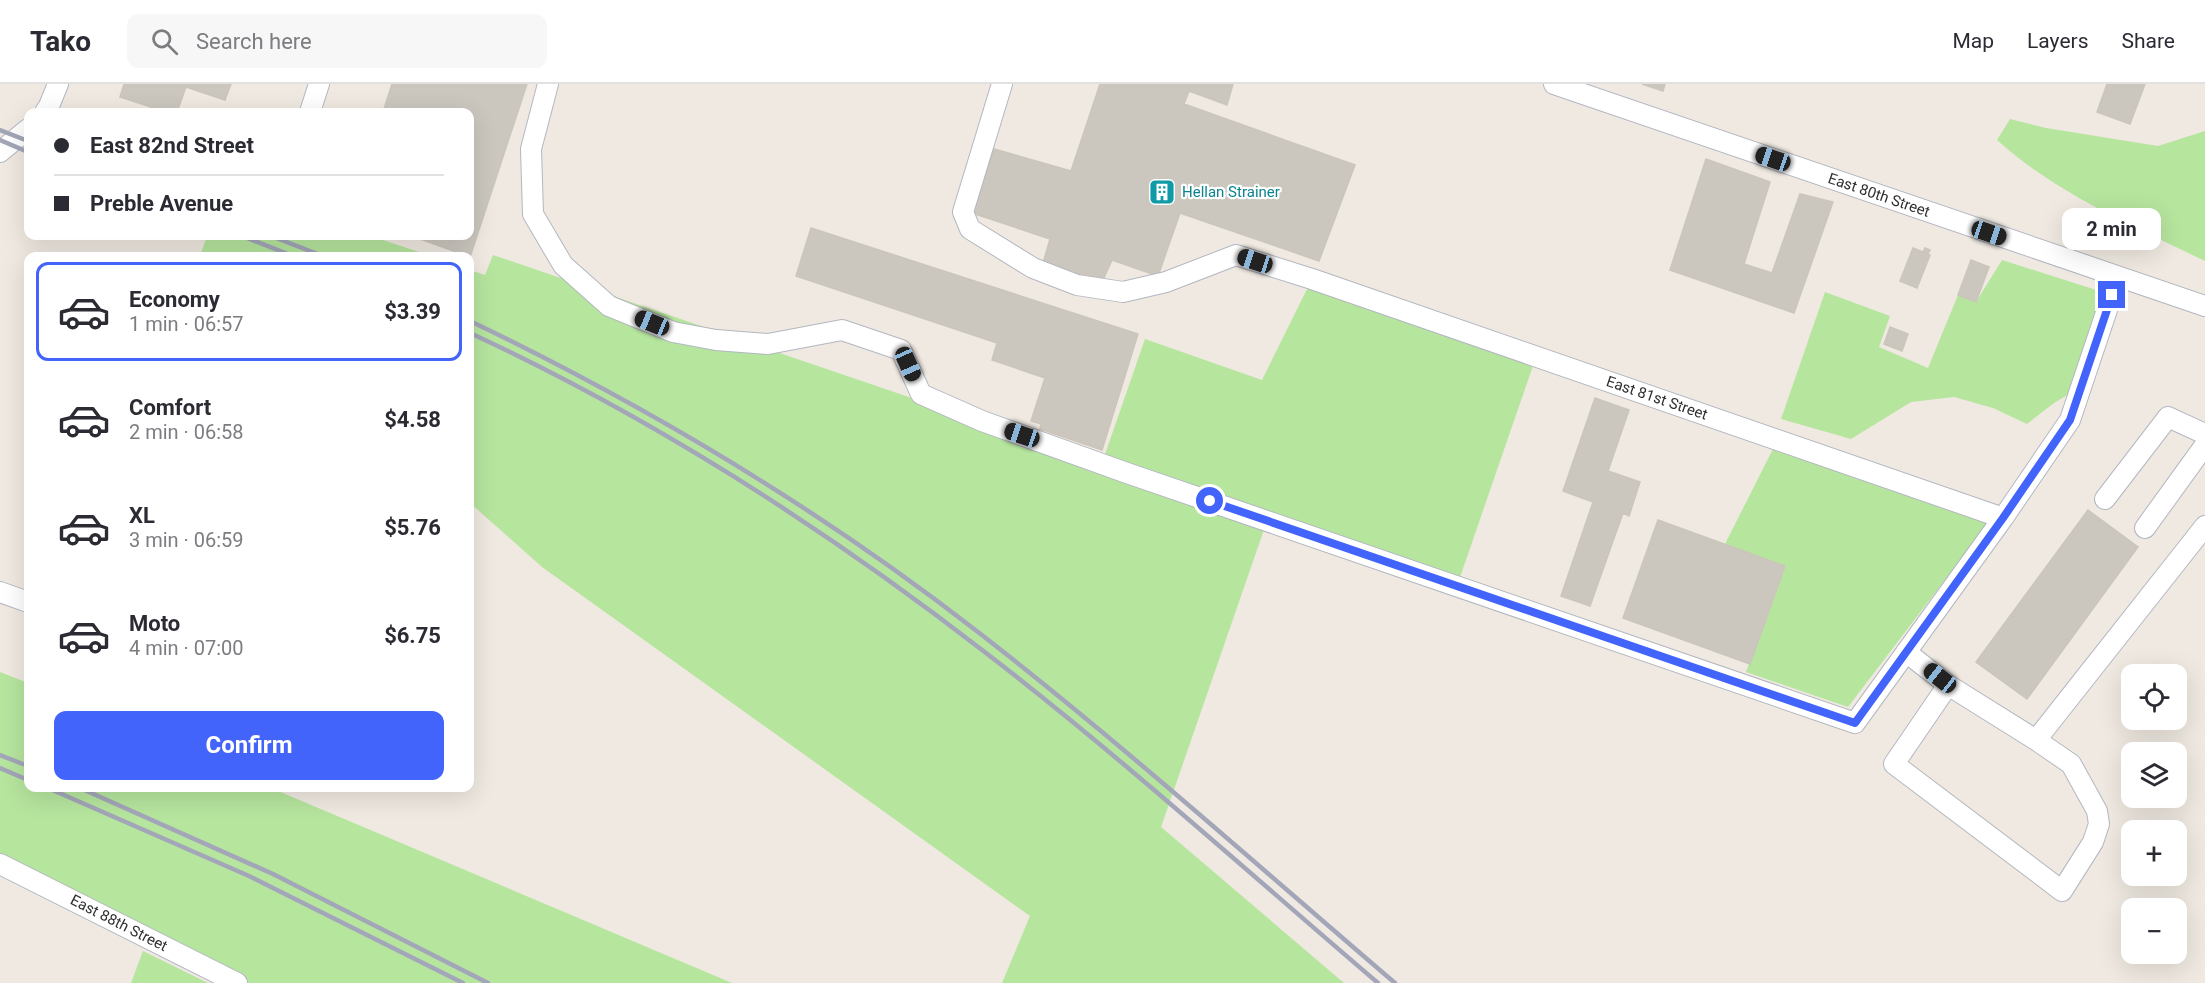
<!DOCTYPE html>
<html lang="en">
<head>
<meta charset="utf-8">
<style>
  :root { --surface:#fff; --page:#f7f7f7; --text:#2b2b33; --muted:#7c7c81; --line:#e1e1e2; --accent:#4264fb }
  body { margin:0; font-family:Roboto,sans-serif; background:var(--page); color:var(--text); height:100vh; display:flex; flex-direction:column; font-size:22px; white-space:nowrap }
  * { box-sizing:border-box; margin:0 }
  p { font-size:20px; color:var(--muted) }
  .icon { flex:none; width:33px; height:33px; fill:none; stroke:currentColor; stroke-width:2; stroke-linecap:round; stroke-linejoin:round }
  .map { position:relative; flex:1; overflow:hidden }
  .details { position:absolute; left:24px; top:168px; width:450px; height:540px; display:flex; flex-direction:column; background:var(--surface); border-radius:12px; box-shadow:0 6px 24px #0002 }
  .details>* { flex:none }
  .banner { position:absolute; left:24px; top:24px; width:450px; height:132px; border-radius:12px; box-shadow:0 6px 24px #0002; display:grid; align-content:center; height:132px; padding:0 30px; background:var(--surface) }
  .controls { position:absolute; left:2121px; top:580px; display:grid; gap:12px }
  .controls a { display:grid; place-items:center; width:66px; height:66px; border-radius:12px; background:var(--surface); box-shadow:0 6px 24px #0002; font-size:30px }
  .end { position:absolute; width:27px; height:27px; margin:-14px; border:8px solid #4264fb; background:#fff; box-shadow:0 0 0 3px #fff }
  .from { border-radius:50% }
  .bubble { position:absolute; height:42px; border-radius:12px; background:var(--surface); box-shadow:0 6px 24px #0002; font-size:20px; font-weight:700; line-height:42px; text-align:center }
  .car { position:absolute; width:18px; height:36px; margin:-18px -9px; border-radius:8px; box-shadow:0 0 4px 2px #0007; background:linear-gradient(#222 24%,#8ab4d8 0 40%,#222 0 76%,#8ab4d8 0 86%,#222 0) }
  .banner b { display:flex; align-items:center; gap:21px; height:57px; font-size:22px }
  .banner b+b { border-top:2px solid var(--line) }
  .banner i { width:15px; height:15px; background:var(--text) }
  ul { padding:10px 0 0; list-style:none }
  li { display:flex; align-items:center; gap:18px; height:99px; margin:0 12px 9px; padding:0 18px; border:3px solid transparent; border-radius:12px }
  li div { flex:1 }
  li b { display:block; font-size:22px }
  li em { font-style:normal; font-weight:700 }
  li.active { border-color:var(--accent) }
  li>.icon { width:54px; height:54px; stroke-width:1.5 }
  .action { display:flex; gap:12px; margin-top:auto; padding:12px 30px }
  .action a { flex:1; height:69px; border-radius:12px; background:var(--accent); color:#fff; font-size:24px; font-weight:700; line-height:69px; text-align:center }
  header { display:flex; align-items:center; gap:36px; box-sizing:border-box; height:84px; padding:0 30px; background:var(--surface); border-bottom:2px solid var(--line) }
  header strong { font-size:28px }
  nav { display:flex; gap:33px; margin-inline-start:auto; font-size:21px }
  .search { width:420px; height:54px; background:var(--page); display:flex; align-items:center; gap:15px; box-sizing:border-box; padding:0 21px; border-radius:12px; color:var(--muted); font-size:22px }
  .map>svg:first-child { display:block }
  .green { fill:#b6e59e }
  .building { fill:#cbc7bf; stroke:#cbc5ba; stroke-width:1.5 }
  .lines { fill:none; stroke-linecap:round; stroke-linejoin:round }
  .minor-casing { stroke:#b4b7c1; stroke-width:22 }
  .minor { stroke:#fff; stroke-width:20 }
  .rail { stroke:#a3a6b8; stroke-width:4.5 }
  .route { stroke:#4264fb; stroke-width:8 }
  .labels { text-anchor:middle; stroke-width:4.5; stroke-linejoin:round; paint-order:stroke }
  .culture-label { font-size:15px; fill:#0d838f; stroke:#fff; text-anchor:start }
  .street-label { font-size:15px; fill:#2e2e2e; stroke:#fff }
</style>
</head>
<body>
<header>
<strong>Tako</strong>
<div class="search"><svg class="icon" aria-label="search" viewBox="0 0 24 24"><circle cx="10" cy="10" r="6"/><path d="M15 15l6 6"/></svg>Search here</div>
<nav><a>Map</a><a>Layers</a><a>Share</a></nav>
</header>
<div class="map">
<svg width="2205" height="899" viewBox="0 0 2205 899">
  <rect width="100%" height="100%" fill="#efe9e1"/>
  <!-- green -->
  <path class="green" d="M2010,35L2046,44L2158,62L2205,47V177C2133,142 2057,110 1997,56Z
    M207,152H371L431,172H200Z
    M493,171L1102,379L1145,255L1262,296L1312,195L1536,273L1457,502L1267,437L1161,743L1344,899H1002L1030,832L542,483L470,419V186L485,191Z
    M2002,176L2112,211L2081,303L2054,319L2027,340L1993,324L1954,313L1911,318L1851,355L1781,335L1825,208L1890,232L1879,263L1928,284L1958,211L1976,218Z
    M1773,365L1992,434L1848,623L1746,588L1785,482L1725,460Z
    M0,588L28,599V704H271L732,899H237L0,780Z
    M143,867L208,899H131Z"/>
  <!-- building -->
  <path class="building" d="M124,0H231L225,16L186,3L177,28H149L151,23L120,13Z
    M392,0H527L470,173L412,152H470V28H383Z
    M1100,0H1233L1227,21L1189,7L1184,20L1355,81L1319,177L1180,129L1158,192L1112,176L1102,198L1043,179L1050,155L972,129L994,65L1071,87Z
    M1642,0H1665L1663,7Z
    M2107,0H2145L2130,40L2097,28Z
    M1706,75L1770,98L1744,180L1772,189L1800,110L1833,118L1794,229L1670,186Z
    M811,144L1138,250L1102,366L1040,345L1041,340L1031,337L1045,294L992,276L997,259L796,192Z
    M1913,164L1923,168L1925,164L1930,166L1928,170L1930,171L1917,204L1900,197Z
    M1971,176L1989,183L1976,218L1958,211Z
    M1890,243L1908,250L1902,267L1884,260Z
    M1595,314L1629,326L1608,387L1640,398L1629,432L1623,429L1590,522L1561,512L1593,418L1563,407Z
    M2088,426L2138,463L2027,615L1976,578Z
    M1658,436L1785,482L1750,580L1623,534Z"/>
  <g class="lines">
    <defs>
      <path id="minor" d="M548,0L531,65L533,130L563,181L609,222L673,248L716,256L768,260L842,246L901,266L921,310L982,337L1127,389L1855,639L2003,434L2070,336L2118,193
        M1002,0L963,128L970,145L1033,184L1077,201L1123,208L1166,198L1236,171L1312,195L2003,434
        M1554,0L2205,222
        M45,28L49,22L58,0
        M310,28L319,0
        M0,68L28,45
        M2105,415L2168,333L2205,350
        M2145,444L2205,361
        M0,508L28,518
        M1906,568L1948,601L2036,656L2205,442
        M1948,601L1894,680L2062,807L2093,758L2099,740L2097,727L2071,680L2036,656
        M0,780L237,899"/>
    </defs>
    <!-- minor casing -->
    <use href="#minor" class="minor-casing"/>
    <!-- minor -->
    <use href="#minor" class="minor"/>
    <!-- rail -->
    <path class="rail" d="M0,46L28,57
      M0,56L28,68
      M242,152L293,172
      M271,152L323,172
      M470,237C649,323 821,426 978,548C1121,659 1257,781 1395,899
      M470,249C653,334 826,445 986,569C1121,673 1248,788 1378,899
      M0,671L28,682
      M0,684L28,696
      M48,704L249,792L463,899
      M80,704L273,790L488,899"/>
  </g>
  <g class="lines">
    <!-- route -->
    <path class="route" d="M1210,417L1855,639L2003,434L2070,336L2112,211"/>
  </g>
  <!-- icons -->
  <defs>
    <symbol id="building-square" viewBox="-11 -11 22 22"><rect x="-9" y="-9" width="18" height="18" rx="4" fill="#0f9aa8" stroke="#fff"/><path d="M-4-6H4V6H1V3H-1V6H-4ZM-2.5-4.3h1.7v1.8h-1.7ZM.8-4.3h1.7v1.8H.8ZM-2.5-1h1.7V.8h-1.7ZM.8-1h1.7V.8H.8Z" fill="#fff"/></symbol>
  </defs>
  <g fill-rule="evenodd">
    <use href="#building-square" x="1147" y="93" width="30" height="30"/>
  </g>
  <g class="labels">
    <!-- culture labels -->
    <g class="culture-label">
      <text x="1182" y="113">Hellan Strainer</text>
    </g>
    <!-- street labels -->
    <g class="street-label">
      <text transform="translate(1879 111) rotate(19)" y="5">East 80th Street</text>
      <text transform="translate(1657 314) rotate(19)" y="5">East 81st Street</text>
      <text transform="translate(119 839) rotate(27)" y="5">East 88th Street</text>
    </g>
  </g>
</svg>
<div class="controls">
<a><svg class="icon" aria-label="locate" viewBox="0 0 24 24"><circle cx="12" cy="12" r="6"/><path d="M12 2v4M12 18v4M2 12h4M18 12h4"/></svg></a>
<a><svg class="icon" aria-label="layers" viewBox="0 0 24 24"><path d="M12 4l9 5-9 5-9-5zM3 14l9 5 9-5"/></svg></a>
<a>+</a>
<a>−</a>
</div>
<i class="end from" style="left:1210px;top:417px"></i>
<i class="end" style="left:2112px;top:211px"></i>
<div class="bubble" style="left:2062px;top:124px;width:99px">2 min</div>
<i class="car" style="left:1773px;top:75px;rotate:289deg"></i>
<i class="car" style="left:1989px;top:149px;rotate:109deg"></i>
<i class="car" style="left:1255px;top:177px;rotate:288deg"></i>
<i class="car" style="left:652px;top:239px;rotate:292deg"></i>
<i class="car" style="left:908px;top:280px;rotate:156deg"></i>
<i class="car" style="left:1022px;top:351px;rotate:289deg"></i>
<i class="car" style="left:1940px;top:594px;rotate:308deg"></i>
<div class="banner">
<b><i class="from"></i>East 82nd Street</b>
<b><i></i>Preble Avenue</b>
</div>
<section class="details">
<ul>
<li class="active"><svg class="icon" aria-label="car" viewBox="0 0 24 24"><path d="M5 17H2v-5l4-1 3-4h7l3 4 3 1v5h-3M9 17h6M6 11h13"/><circle cx="7" cy="17" r="2"/><circle cx="17" cy="17" r="2"/></svg><div><b>Economy</b><p>1 min · 06:57</p></div><em>$3.39</em></li>
<li><svg class="icon" aria-label="car" viewBox="0 0 24 24"><path d="M5 17H2v-5l4-1 3-4h7l3 4 3 1v5h-3M9 17h6M6 11h13"/><circle cx="7" cy="17" r="2"/><circle cx="17" cy="17" r="2"/></svg><div><b>Comfort</b><p>2 min · 06:58</p></div><em>$4.58</em></li>
<li><svg class="icon" aria-label="car" viewBox="0 0 24 24"><path d="M5 17H2v-5l4-1 3-4h7l3 4 3 1v5h-3M9 17h6M6 11h13"/><circle cx="7" cy="17" r="2"/><circle cx="17" cy="17" r="2"/></svg><div><b>XL</b><p>3 min · 06:59</p></div><em>$5.76</em></li>
<li><svg class="icon" aria-label="car" viewBox="0 0 24 24"><path d="M5 17H2v-5l4-1 3-4h7l3 4 3 1v5h-3M9 17h6M6 11h13"/><circle cx="7" cy="17" r="2"/><circle cx="17" cy="17" r="2"/></svg><div><b>Moto</b><p>4 min · 07:00</p></div><em>$6.75</em></li>
</ul>
<div class="action"><a>Confirm</a></div>
</section>
</div>
</body>
</html>
